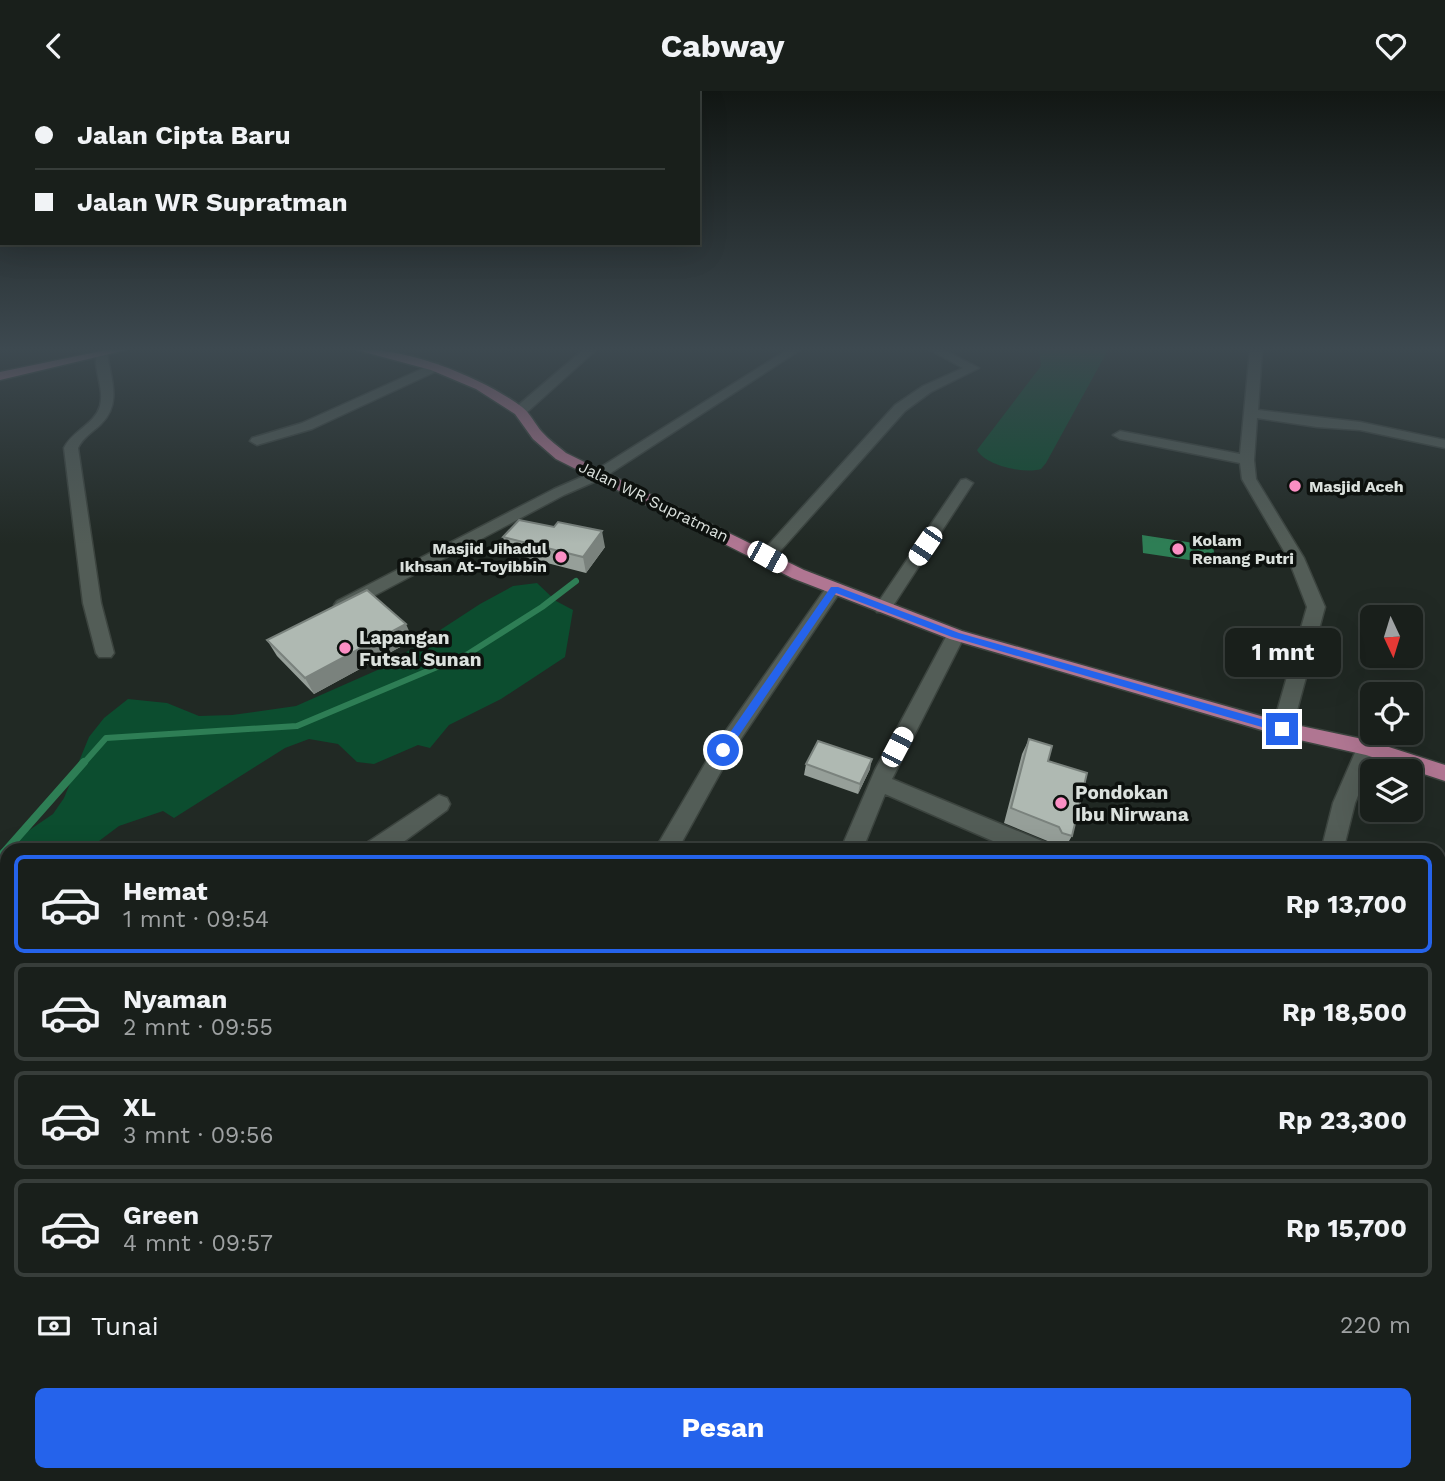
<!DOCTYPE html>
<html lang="id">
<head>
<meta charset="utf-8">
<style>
  :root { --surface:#191f1b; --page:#262c28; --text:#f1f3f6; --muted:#9fa2a3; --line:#373d3a; --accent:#2563eb }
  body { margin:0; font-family:"Work Sans",sans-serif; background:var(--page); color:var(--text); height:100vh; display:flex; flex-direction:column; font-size:26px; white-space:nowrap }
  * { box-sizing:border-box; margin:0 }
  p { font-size:23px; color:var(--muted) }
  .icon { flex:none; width:38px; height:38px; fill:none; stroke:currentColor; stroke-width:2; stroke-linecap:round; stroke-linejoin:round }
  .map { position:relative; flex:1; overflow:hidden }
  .details { position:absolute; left:0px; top:752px; width:1446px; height:639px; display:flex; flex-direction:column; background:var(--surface); border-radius:21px 21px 0 0; box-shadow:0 7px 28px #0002,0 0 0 2px var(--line) }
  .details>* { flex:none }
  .top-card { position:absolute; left:0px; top:0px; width:700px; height:154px; box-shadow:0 7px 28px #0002,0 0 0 2px var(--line); display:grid; align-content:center; height:154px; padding:0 35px; background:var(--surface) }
  .needle { width:46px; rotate:176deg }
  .tools { position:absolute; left:1360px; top:514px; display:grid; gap:14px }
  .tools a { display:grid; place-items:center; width:63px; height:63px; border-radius:10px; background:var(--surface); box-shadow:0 7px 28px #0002,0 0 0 2px var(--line); font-size:35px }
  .end { position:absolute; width:32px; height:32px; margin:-16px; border:9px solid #2563eb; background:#fff; box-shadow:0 0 0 4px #fff }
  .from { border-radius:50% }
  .bubble { position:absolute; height:49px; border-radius:10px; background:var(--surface); box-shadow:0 7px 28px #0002,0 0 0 2px var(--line); font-size:23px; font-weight:700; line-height:49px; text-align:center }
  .car { position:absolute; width:21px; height:42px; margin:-21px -10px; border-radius:9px; box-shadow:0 0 5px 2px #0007; background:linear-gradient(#fff 24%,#345 0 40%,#fff 0 76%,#345 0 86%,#fff 0) }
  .top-card b { display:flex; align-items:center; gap:24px; height:66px; font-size:26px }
  .top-card b+b { border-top:2px solid var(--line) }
  .top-card i { width:18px; height:18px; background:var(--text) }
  ul { padding:12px 0 0; list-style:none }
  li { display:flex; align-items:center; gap:21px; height:98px; margin:0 14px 10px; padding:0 21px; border:4px solid var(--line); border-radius:10px }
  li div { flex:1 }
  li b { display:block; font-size:26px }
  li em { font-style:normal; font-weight:700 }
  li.current { border-color:var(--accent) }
  li>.icon { width:63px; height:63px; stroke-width:1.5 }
  .pay { display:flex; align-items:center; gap:18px; height:77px; padding:0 35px; font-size:26px }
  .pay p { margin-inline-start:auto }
  .action { display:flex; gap:14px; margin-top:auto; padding:14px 35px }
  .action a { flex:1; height:80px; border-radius:10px; background:var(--accent); color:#fff; font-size:28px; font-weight:700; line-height:80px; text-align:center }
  header { display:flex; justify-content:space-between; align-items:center; height:91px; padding:0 35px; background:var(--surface); font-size:32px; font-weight:700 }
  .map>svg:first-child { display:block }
  .green { fill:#0c4d2f }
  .water { fill:#2e7e55 }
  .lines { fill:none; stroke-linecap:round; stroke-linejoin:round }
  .stream-far2 { stroke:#2e7e55; stroke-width:6 }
  .stream-far1 { stroke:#2e7e55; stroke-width:8 }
  .stream { stroke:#2e7e55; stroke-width:10 }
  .minor-casing { stroke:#3c443f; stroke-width:3 }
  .trunk-casing { stroke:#3c443f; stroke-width:3 }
  .minor { fill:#535d57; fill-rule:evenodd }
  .trunk { fill:#b07692; fill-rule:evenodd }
  .wall { fill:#969f99 }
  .shaded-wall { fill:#7a827d }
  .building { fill:#afb9b2; stroke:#7a827d; stroke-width:2 }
  .route { fill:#2563eb }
  .poi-dot { fill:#fb8fc4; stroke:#0d110e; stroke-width:2.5 }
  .labels { text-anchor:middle; stroke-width:7; stroke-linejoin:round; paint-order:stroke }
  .far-poi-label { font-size:16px; font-weight:bold; fill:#dbe1dd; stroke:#0d110e; text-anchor:start }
  .far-street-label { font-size:16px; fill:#dbe1dd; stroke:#0d110e }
  .poi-label { font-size:19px; font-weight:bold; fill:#dbe1dd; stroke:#0d110e; text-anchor:start }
</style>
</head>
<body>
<header><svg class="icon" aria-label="back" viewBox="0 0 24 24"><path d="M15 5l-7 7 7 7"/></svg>Cabway<svg class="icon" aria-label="heart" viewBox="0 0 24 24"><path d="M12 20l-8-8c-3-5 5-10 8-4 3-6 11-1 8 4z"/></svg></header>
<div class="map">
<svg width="1445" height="1390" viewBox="0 0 1445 1390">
  <rect width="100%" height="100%" fill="#212924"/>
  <!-- green -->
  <path class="green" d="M1039,259H1108L1046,372L1041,378C1025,383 986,375 977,359L1041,275Z
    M537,492L556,510L573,519L565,566L501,608L449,634L430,657L418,654L374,673L357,671L338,653L309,648L285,657L174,727L163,720L119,735L87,759L7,760V806L0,811V759L53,723L64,707L89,646L104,627L128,608L167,612L199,625L232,624L296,615L382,577L480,513L513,495Z"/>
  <!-- water -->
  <path class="water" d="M1142,444L1213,455L1216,473L1143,462Z"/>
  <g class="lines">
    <!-- stream-far2 -->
    <path class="stream-far2" d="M83,673L106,647L297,635L468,563L542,516L576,490"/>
    <!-- stream-far1 -->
    <path class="stream-far1" d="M0,766L84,671"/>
    <!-- stream -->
    <path class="stream" d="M1141,1384V1390"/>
    <defs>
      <path id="minor" d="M583,259H596L525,323H515V317Z
        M787,259H800L603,387L564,404L349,518L343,520L334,514L337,510L554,398L593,381Z
        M930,259H944L979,277L931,301L905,320L773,468H761L759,465L761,462L895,314L923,295L963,277Z
        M1250,259H1262L1258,319L1360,331L1445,349V357L1360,339L1317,336L1257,327L1254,369L1256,388L1304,467L1325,516L1292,638L1289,643L1282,645L1275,643L1272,638L1307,516L1288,467L1242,388L1240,372L1120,348L1113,344L1120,340L1240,363Z
        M97,260L107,263C111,287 122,313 101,333C93,341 83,346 78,357L101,512L114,562L111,566H99L96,562L83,512L64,357C72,340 95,333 100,315C105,297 92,277 97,260Z
        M435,272L439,273V279L312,338L257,354L250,350L252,347L302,332Z
        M966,388L973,392L889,521H877L874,517L877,513L961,389Z
        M834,493L842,498L730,664L677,760H654L716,654L828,494Z
        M956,538L965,544L892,688L1049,753L1052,760H1016L885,703L862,760H840L875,679L947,544Z
        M1367,649L1374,652L1377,657L1355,712L1343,760H1321L1333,712L1357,657L1360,652Z
        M439,704L447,707L450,713L447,719L391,760H362L365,753Z
        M7,1117V1152L0,1155V1120Z
        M0,1157L7,1160V1194L0,1191Z
        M258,1384H298L301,1390H261Z
        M397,1384H435L438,1390H400Z
        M910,1384H946V1390H910Z"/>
      <path id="trunk" d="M106,259H126L0,289V281Z
        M357,259C405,255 483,287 522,316C530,322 535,333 542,341C549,349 558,355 566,362L804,479L962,540L1282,631L1367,649L1445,674V690L1366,664L1282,645L950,548L792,487L556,368L533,348L515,323L476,298L431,279Z"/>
    </defs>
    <!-- minor casing -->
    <use href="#minor" class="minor-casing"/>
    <!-- trunk casing -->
    <use href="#trunk" class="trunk-casing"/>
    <!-- minor -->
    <use href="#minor" class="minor"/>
    <!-- trunk -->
    <use href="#trunk" class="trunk"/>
  </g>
  <!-- wall -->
  <path class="wall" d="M503,446L605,456L586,482L508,462Z
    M267,549H413L314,603L277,565Z
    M1029,648L1048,670L1072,745L1063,760L1053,756L1050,751L1004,732L1022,663Z
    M806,673L870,678L858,703L804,684Z"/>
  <!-- shaded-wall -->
  <path class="shaded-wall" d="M602,440L605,456L586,482L583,466Z
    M406,533L413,549L314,603L305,587Z
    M872,668L870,678L858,703L860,693Z
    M235,1384H257L258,1390H237Z
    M365,1384H383L390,1390H371Z"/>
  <!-- building -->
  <path class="building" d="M519,429L554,436L558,431L602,440L583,466L503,446Z
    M367,499L406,533L305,587L267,549Z
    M1029,648L1052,655L1048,670L1087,682L1072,745L1062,742L1059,736L1011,717Z
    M818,650L872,668L860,693L806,673Z
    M86,1384H235L237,1390H93Z
    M298,1384H365L371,1390H294Z"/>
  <!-- sky -->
  <linearGradient id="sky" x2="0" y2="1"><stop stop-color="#121714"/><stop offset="0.57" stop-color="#3d4950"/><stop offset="1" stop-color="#3d4950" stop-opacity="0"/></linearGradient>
  <rect width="1445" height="453" fill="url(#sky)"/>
  <!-- route -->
  <path class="route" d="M831,496H838L959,542L1282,634L1287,638L1282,642L952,546L836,502L727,662H720V656Z"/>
  <!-- markers -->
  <g class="poi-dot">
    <circle cx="1295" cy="395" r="7"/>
    <circle cx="1178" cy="458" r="7"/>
    <circle cx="561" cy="466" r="7"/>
    <circle cx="345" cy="557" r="7"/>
    <circle cx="1061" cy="712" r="7"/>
  </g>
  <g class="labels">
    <!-- far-poi labels -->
    <g class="far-poi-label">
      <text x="1309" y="401">Masjid Aceh</text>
      <text x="1192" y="455">Kolam<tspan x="1192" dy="18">Renang Putri</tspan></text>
      <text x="547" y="463" text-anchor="end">Masjid Jihadul<tspan x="547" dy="18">Ikhsan At-Toyibbin</tspan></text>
    </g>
    <!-- far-street labels -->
    <g class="far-street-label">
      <text transform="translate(654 410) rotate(26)" y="6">Jalan WR Supratman</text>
    </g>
    <!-- poi labels -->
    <g class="poi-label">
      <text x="359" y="553">Lapangan<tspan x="359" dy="22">Futsal Sunan</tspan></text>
      <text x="1075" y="708">Pondokan<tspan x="1075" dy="22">Ibu Nirwana</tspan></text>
    </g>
  </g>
</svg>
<div class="tools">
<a><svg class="needle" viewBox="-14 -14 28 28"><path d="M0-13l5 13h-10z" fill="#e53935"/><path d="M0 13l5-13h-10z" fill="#9fa2a3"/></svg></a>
<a><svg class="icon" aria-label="locate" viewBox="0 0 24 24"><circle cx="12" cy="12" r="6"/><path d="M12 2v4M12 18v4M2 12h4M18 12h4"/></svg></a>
<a><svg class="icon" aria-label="layers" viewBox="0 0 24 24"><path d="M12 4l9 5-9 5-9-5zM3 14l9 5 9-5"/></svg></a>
</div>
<i class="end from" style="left:723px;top:659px"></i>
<i class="end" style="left:1282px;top:638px"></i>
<div class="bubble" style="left:1225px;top:537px;width:116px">1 mnt</div>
<i class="car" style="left:925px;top:455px;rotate:214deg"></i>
<i class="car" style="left:767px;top:466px;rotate:119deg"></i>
<i class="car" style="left:897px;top:656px;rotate:28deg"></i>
<div class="top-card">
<b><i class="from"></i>Jalan Cipta Baru</b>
<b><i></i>Jalan WR Supratman</b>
</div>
<section class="details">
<ul>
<li class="current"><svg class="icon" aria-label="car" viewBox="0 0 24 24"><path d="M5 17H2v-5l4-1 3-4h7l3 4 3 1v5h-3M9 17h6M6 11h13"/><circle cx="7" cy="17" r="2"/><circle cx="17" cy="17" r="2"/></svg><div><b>Hemat</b><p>1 mnt · 09:54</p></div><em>Rp 13,700</em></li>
<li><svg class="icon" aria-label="car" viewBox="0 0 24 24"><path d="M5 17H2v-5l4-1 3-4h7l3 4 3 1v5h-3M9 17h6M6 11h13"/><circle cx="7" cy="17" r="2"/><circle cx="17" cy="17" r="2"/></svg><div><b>Nyaman</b><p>2 mnt · 09:55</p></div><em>Rp 18,500</em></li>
<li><svg class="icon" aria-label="car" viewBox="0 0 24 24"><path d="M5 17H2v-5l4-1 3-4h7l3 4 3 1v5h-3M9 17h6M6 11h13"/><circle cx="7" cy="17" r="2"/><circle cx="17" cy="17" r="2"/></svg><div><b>XL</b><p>3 mnt · 09:56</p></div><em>Rp 23,300</em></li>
<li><svg class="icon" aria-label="car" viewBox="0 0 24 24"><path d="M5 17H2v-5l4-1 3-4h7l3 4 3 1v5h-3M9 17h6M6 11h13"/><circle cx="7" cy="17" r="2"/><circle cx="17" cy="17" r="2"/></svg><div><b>Green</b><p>4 mnt · 09:57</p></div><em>Rp 15,700</em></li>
</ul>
<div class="pay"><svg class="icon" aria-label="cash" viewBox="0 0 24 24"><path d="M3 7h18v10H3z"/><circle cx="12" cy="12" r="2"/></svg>Tunai<p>220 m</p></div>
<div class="action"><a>Pesan</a></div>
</section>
</div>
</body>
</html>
